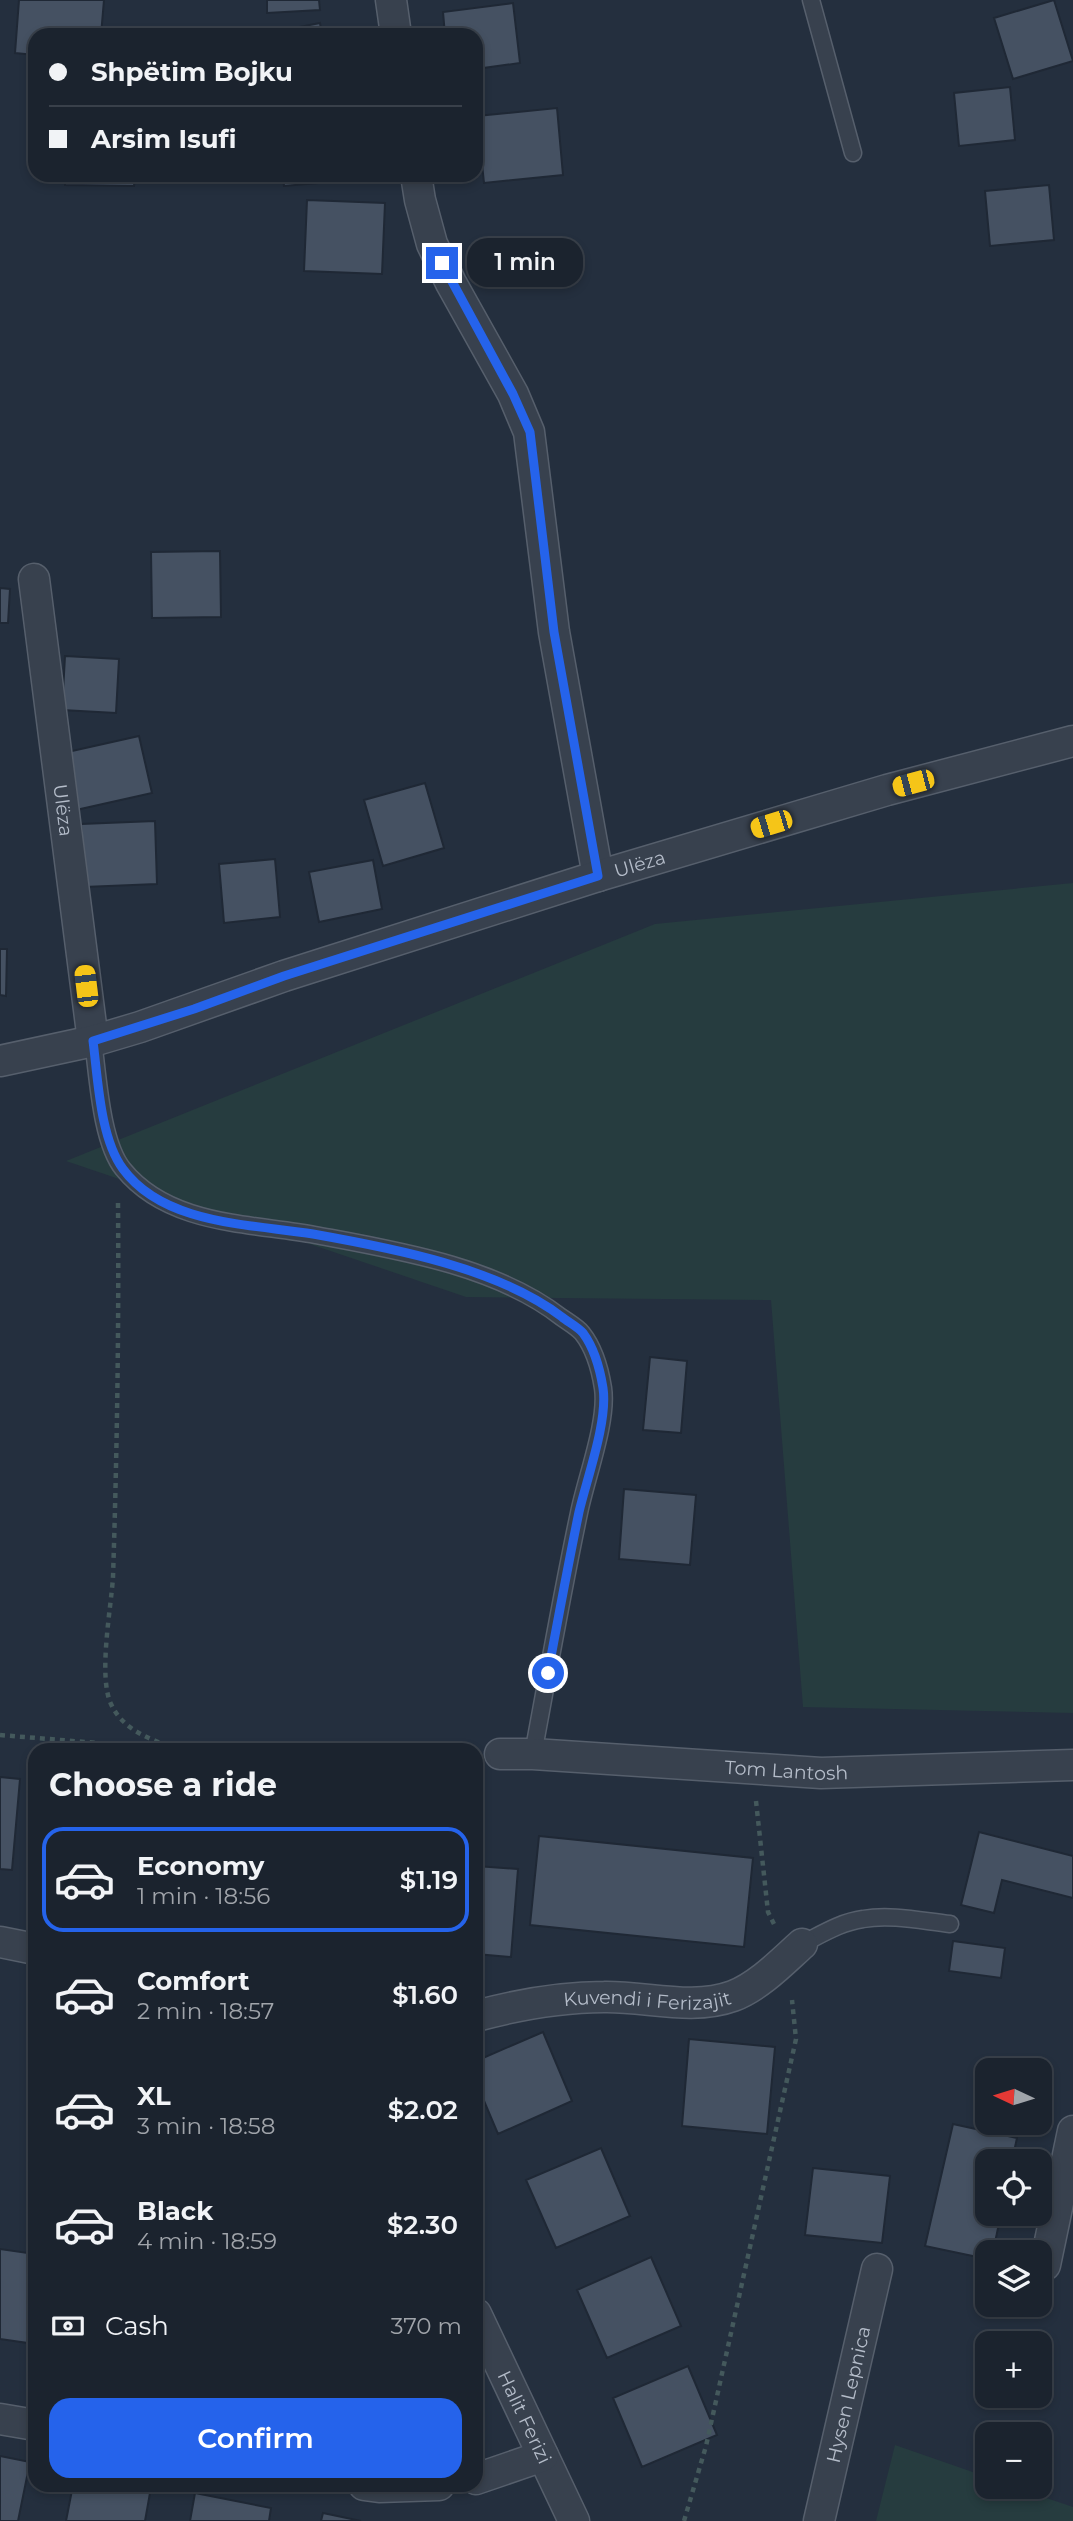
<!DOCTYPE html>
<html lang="en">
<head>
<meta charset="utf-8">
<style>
  :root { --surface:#1b232e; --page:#242b36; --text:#f1f3f6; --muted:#a0a4aa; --line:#39404a; --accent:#2563eb }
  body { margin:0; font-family:Montserrat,sans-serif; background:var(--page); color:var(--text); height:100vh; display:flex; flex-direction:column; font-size:26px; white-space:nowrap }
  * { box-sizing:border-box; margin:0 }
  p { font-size:23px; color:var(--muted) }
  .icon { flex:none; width:38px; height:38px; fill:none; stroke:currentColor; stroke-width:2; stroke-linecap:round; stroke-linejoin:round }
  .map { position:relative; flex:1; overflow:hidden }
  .side { position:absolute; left:28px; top:1743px; width:455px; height:749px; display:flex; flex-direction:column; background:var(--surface); border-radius:21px; box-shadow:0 4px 10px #0003,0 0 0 2px var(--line) }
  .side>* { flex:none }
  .top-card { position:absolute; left:28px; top:28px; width:455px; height:154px; border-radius:21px; box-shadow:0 4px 10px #0003,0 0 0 2px var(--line); display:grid; align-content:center; height:154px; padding:0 21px; background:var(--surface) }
  .needle { width:46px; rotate:274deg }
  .fabs { position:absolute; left:975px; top:2058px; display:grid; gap:14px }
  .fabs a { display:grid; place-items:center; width:77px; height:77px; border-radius:14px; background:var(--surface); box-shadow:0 4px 10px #0003,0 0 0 2px var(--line); font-size:35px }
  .end { position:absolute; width:32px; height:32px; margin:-16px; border:9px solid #2563eb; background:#fff; box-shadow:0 0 0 4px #fff }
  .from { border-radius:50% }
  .bubble { position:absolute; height:49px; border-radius:21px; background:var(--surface); box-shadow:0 4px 10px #0003,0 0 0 2px var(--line); font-size:23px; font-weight:600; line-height:49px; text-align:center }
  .car { position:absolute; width:21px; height:42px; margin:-21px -10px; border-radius:9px; box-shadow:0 0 5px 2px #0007; background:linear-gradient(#f5c518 24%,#345 0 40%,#f5c518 0 76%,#345 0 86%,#f5c518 0) }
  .top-card b { display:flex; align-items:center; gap:24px; height:66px; font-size:26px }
  .top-card b+b { border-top:2px solid var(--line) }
  .top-card i { width:18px; height:18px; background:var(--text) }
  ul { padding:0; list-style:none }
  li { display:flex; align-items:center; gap:21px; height:105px; margin:0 14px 10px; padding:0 7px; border:4px solid transparent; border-radius:21px }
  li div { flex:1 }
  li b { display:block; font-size:26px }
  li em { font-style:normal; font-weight:600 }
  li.on { border-color:var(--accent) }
  li>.icon { width:63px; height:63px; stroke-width:1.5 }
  h2 { padding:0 21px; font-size:32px; line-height:84px }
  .pay { display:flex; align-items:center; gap:18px; height:77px; padding:0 21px; font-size:26px }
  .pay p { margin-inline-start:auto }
  .primary-button { display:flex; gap:14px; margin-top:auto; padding:14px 21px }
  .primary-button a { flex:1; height:80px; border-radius:21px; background:var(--accent); color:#fff; font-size:28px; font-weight:600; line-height:80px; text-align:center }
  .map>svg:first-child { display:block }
  .green { fill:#263c3f }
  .building { fill:#455162; stroke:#1f2835; stroke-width:2 }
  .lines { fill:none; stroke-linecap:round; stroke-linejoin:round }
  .service-casing { stroke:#565f6c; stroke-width:19 }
  .minor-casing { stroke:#565f6c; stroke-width:33 }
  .path { stroke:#44595c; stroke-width:4.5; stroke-dasharray:5 5; stroke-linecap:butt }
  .service { stroke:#38414e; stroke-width:16 }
  .minor { stroke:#38414e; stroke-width:30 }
  .route { stroke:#2563eb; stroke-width:9 }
  .labels { text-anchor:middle; stroke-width:7; stroke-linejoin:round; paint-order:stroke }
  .street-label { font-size:19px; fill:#b4bcc9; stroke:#1d2633 }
</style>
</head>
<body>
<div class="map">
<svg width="1073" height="2521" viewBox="0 0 1073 2521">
  <rect width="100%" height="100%" fill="#242f3e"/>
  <!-- green -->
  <path class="green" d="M1073,883V1713L803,1707L771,1300L466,1297L66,1161L655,924Z
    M895,2445L987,2477V2487H1014L1073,2507V2521H876Z"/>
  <!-- building -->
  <path class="building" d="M19,0H104L101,35H35V55L15,53Z
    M267,0H319L320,10L267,13Z
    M1054,0L1073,61L1013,79L994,18Z
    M513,3L520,63L476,69V35H445L443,12Z
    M320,23L322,35H269V33Z
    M1010,87L1015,140L959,146L954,93Z
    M557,108L563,175L484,183L477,116Z
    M65,175H135L134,186L65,185Z
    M283,175H352V180L284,186Z
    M1049,185L1054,240L990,246L985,191Z
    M307,200L385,203L382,274L304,271Z
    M220,551L221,617L152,618L151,552Z
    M0,588L10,589L8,623H0Z
    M65,656L119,659L116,713L62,710Z
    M139,736L152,793L76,810L63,753Z
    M425,783L444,848L383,866L364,800Z
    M155,821L157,884L84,887L81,824Z
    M275,859L280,917L224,923L219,864Z
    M373,860L382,909L319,922L309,872Z
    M0,949H7L6,996L0,995Z
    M650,1357L687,1361L681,1433L643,1430Z
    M624,1489L696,1495L690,1565L619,1559Z
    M0,1777L20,1779L12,1870L0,1869Z
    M979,1832L1073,1856V1898L1002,1880L994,1913L961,1905Z
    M539,1836L753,1858L744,1947L530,1925Z
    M476,1866L518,1869L511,1957L476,1954Z
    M953,1941L1005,1948L1001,1978L949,1971Z
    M543,2032L572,2101L498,2134L476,2082V2061Z
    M689,2039L775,2047L767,2134L682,2126Z
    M35,2052V2085L29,2084Z
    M953,2124L1017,2138L1012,2161H987V2214H1001L993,2252H987V2259L925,2246Z
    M601,2148L630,2216L556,2248L526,2180Z
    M813,2168L890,2176L882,2243L805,2235Z
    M0,2249L35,2254V2344L0,2339Z
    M651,2257L681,2326L607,2358L577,2290Z
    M688,2366L717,2435L642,2467L613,2398Z
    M0,2456L30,2462L18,2521H0Z
    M73,2485H109L150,2493L145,2521H66Z
    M195,2493L271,2508L269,2521H190Z
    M323,2513L361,2521H321Z"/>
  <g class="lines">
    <defs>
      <path id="service" d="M811,0L853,153
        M93,1041C98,1076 101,1142 123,1169C169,1226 251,1223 315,1235C395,1250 496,1266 561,1317C568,1322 577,1327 582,1333C594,1348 600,1369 603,1388C608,1421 586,1478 579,1513C562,1593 548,1674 533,1754
        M802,1944C822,1934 841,1922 863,1919C891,1914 922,1921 950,1924"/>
      <g id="minor">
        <path d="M391,0L396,35"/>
        <path d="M416,175L420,200L432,244L451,283L513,394L529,432L554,632L598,876"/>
        <path id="s1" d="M34,579L93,1041"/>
        <path id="s2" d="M0,1061L93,1041L140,1027L284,976L598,876L887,790L1073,741"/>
        <path id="s3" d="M500,1754H533L821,1773L1073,1765"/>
        <path d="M0,1942L35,1949"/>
        <path id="s4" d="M476,2016C517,2005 562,1997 604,1997C646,1996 692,2011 733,1996C759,1986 782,1962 802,1944"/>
        <path d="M1045,2265L1073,2131"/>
        <path id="s5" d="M476,2314L574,2521"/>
        <path d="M0,2419L35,2425"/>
        <path d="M476,2479L543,2456"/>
        <path d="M364,2485L379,2487L439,2485"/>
        <path id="s6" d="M819,2521L877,2269"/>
      </g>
    </defs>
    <!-- service casing -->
    <use href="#service" class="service-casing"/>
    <!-- minor casing -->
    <use href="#minor" class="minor-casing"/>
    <!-- path -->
    <path class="path" d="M118,1203C119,1328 117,1452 113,1577C111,1609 98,1676 111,1704C124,1732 153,1740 180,1750
      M0,1735L183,1750
      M756,1801L768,1912L774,1924
      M684,2521L706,2446L796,2039L792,2000"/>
    <!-- service -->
    <use href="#service" class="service"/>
    <!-- minor -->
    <use href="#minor" class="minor"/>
  </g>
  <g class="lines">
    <!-- route -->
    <path class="route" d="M442,263L513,394L530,432L554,632L598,876L284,976L194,1009L93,1041C98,1079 100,1138 123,1169C164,1225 251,1224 313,1234C392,1248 498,1268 562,1317C568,1322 578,1327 583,1333C594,1348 600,1369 603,1388C608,1421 587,1478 579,1512C568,1565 558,1619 548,1673"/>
  </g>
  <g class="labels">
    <!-- street labels -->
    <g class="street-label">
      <text dy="7" stroke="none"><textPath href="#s1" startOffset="233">Ulëza</textPath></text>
      <text dy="7" stroke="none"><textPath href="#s2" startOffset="670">Ulëza</textPath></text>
      <text dy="7" stroke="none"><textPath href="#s3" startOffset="287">Tom Lantosh</textPath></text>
      <text dy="7" stroke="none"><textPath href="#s4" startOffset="173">Kuvendi i Ferizajit</textPath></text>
      <text dy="7" stroke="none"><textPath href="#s6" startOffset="130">Hysen Lepnica</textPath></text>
      <text dy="7" stroke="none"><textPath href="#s5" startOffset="114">Halit Ferizi</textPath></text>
    </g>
  </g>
</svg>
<div class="fabs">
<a><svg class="needle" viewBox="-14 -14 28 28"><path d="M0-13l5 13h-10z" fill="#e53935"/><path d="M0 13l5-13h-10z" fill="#a0a4aa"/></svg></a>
<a><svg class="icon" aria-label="locate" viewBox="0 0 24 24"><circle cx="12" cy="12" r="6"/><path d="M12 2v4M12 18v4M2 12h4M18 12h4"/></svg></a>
<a><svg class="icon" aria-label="layers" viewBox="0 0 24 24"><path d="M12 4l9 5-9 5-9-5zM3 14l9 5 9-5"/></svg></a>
<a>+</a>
<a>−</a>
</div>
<i class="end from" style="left:548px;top:1673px"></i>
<i class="end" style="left:442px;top:263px"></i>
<div class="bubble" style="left:467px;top:238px;width:116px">1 min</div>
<i class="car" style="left:913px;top:783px;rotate:255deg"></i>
<i class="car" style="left:771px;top:824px;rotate:253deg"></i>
<i class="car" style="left:86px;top:986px;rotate:353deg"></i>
<div class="top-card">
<b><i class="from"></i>Shpëtim Bojku</b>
<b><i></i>Arsim Isufi</b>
</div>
<section class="side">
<h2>Choose a ride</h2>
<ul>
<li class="on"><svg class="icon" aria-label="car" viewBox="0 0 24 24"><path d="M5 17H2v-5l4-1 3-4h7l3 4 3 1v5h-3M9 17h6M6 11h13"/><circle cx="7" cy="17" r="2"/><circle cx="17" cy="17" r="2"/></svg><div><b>Economy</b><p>1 min · 18:56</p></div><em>$1.19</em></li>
<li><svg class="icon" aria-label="car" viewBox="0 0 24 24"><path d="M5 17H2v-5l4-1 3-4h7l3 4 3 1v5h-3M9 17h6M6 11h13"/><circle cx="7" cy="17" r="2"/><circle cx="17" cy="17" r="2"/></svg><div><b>Comfort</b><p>2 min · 18:57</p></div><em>$1.60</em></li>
<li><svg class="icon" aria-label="car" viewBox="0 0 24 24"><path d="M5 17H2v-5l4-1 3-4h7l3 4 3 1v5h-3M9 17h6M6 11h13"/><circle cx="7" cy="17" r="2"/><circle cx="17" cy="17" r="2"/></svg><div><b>XL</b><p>3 min · 18:58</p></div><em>$2.02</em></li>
<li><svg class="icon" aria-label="car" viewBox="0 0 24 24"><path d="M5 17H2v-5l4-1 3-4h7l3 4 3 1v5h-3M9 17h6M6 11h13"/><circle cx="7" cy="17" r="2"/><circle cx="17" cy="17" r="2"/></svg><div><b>Black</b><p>4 min · 18:59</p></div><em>$2.30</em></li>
</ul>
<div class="pay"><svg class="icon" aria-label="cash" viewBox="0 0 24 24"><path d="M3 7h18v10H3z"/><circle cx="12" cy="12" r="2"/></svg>Cash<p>370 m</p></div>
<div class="primary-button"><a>Confirm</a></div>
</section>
</div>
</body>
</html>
